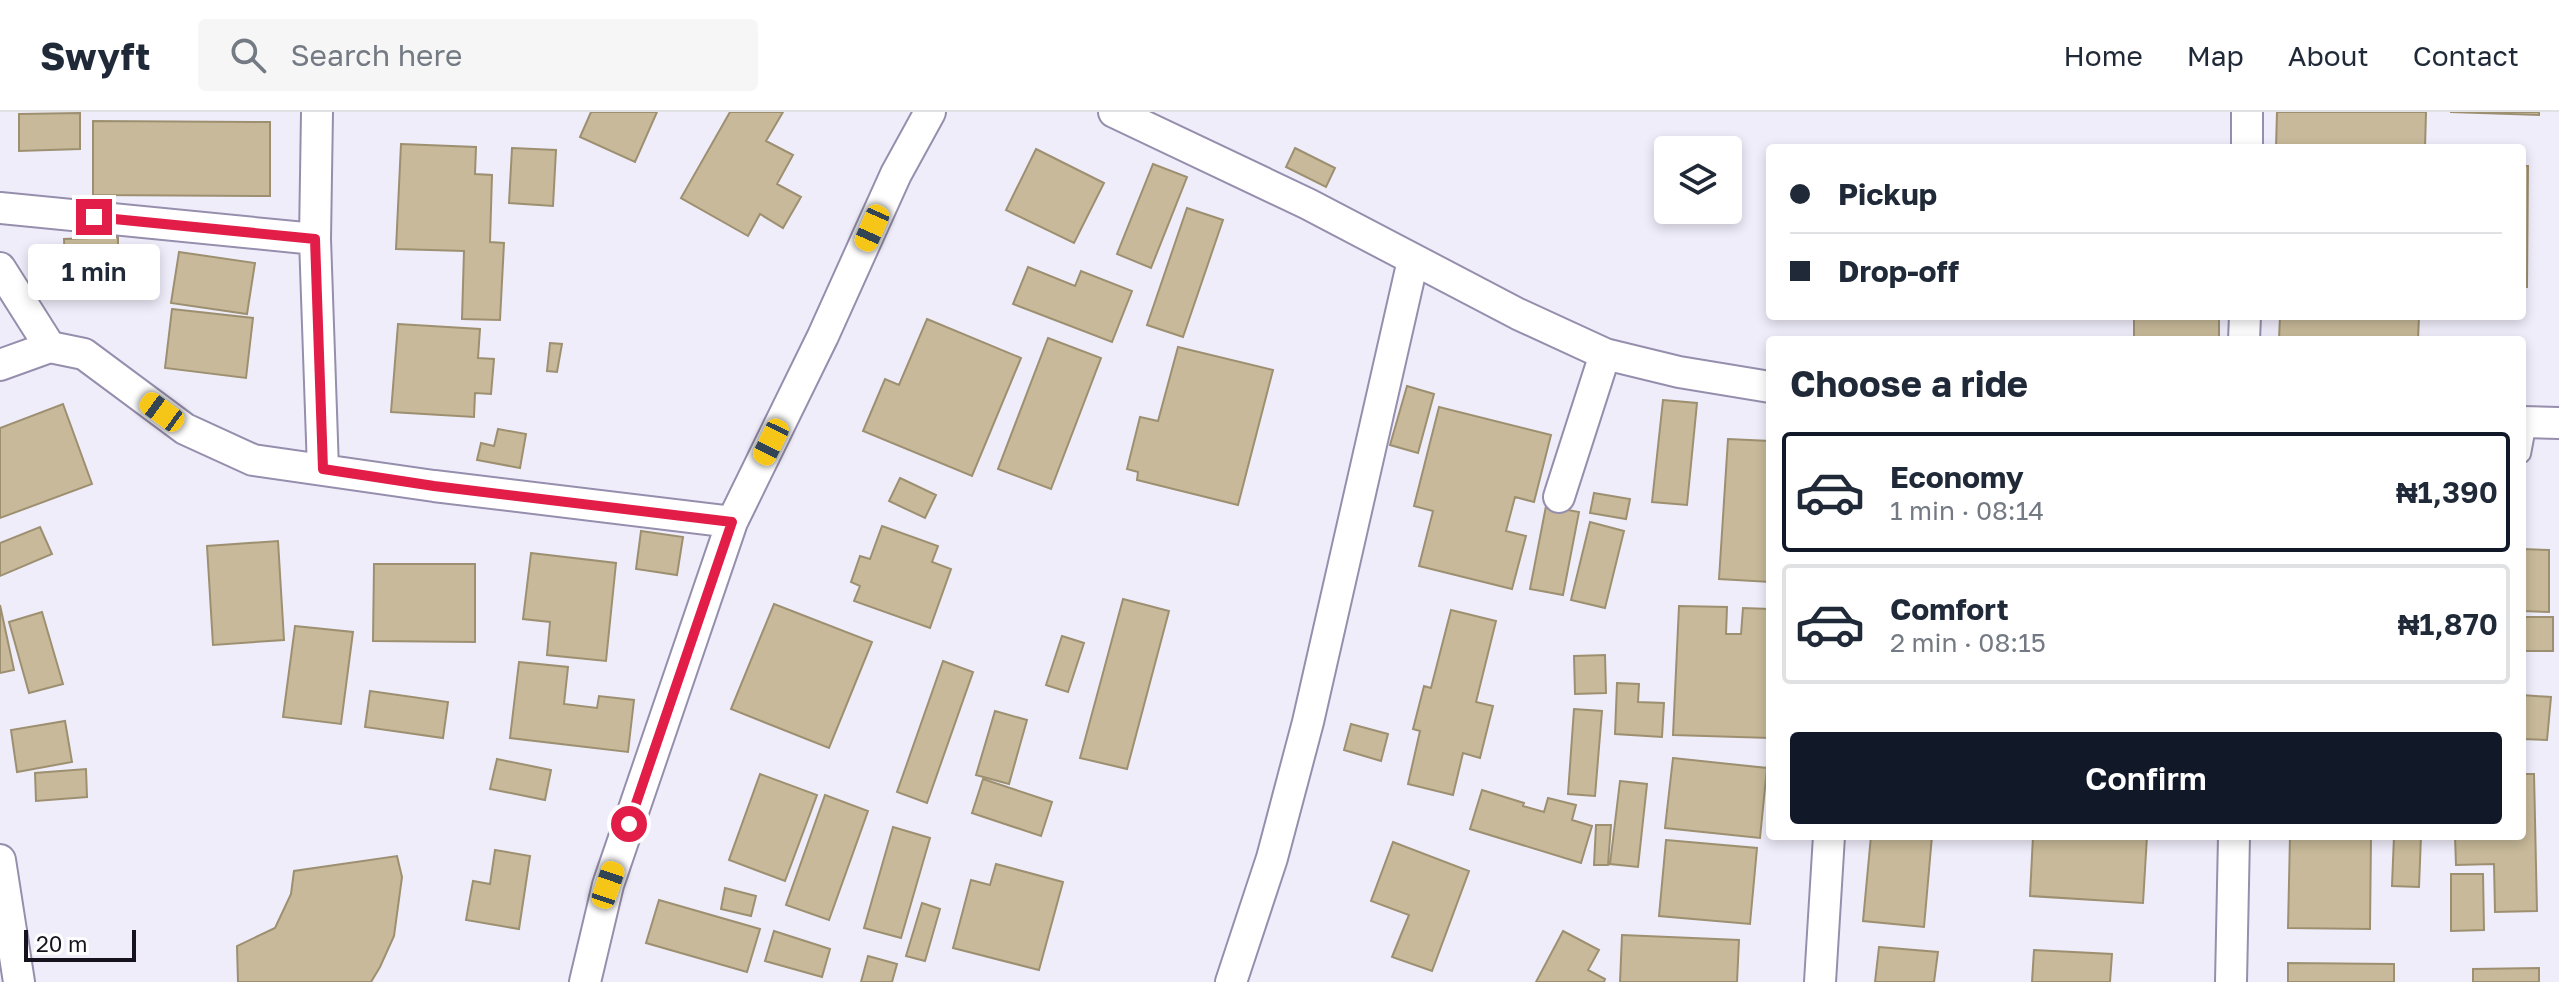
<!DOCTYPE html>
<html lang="en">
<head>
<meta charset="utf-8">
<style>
  :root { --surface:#fff; --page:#f6f6f7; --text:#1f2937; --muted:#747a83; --line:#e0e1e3; --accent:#111827 }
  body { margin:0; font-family:"Golos Text",sans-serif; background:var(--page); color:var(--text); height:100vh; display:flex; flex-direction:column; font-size:30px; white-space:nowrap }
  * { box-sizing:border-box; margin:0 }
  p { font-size:26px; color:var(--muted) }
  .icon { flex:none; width:44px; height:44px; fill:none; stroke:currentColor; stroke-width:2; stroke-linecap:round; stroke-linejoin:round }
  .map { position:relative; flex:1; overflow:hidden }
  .side { position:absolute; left:1766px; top:224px; width:760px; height:504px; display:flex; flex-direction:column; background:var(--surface); border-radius:8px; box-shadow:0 4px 12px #0003 }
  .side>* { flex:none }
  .top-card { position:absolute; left:1766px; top:32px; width:760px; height:176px; border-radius:8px; box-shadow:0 4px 12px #0003; display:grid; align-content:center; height:176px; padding:0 24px; background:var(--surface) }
  .fabs { position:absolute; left:1654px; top:24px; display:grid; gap:16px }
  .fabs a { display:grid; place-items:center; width:88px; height:88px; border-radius:8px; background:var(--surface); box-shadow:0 4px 12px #0003; font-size:40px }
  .scale { position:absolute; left:24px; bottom:20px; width:112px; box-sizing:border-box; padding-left:8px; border:4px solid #16131f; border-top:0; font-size:22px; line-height:28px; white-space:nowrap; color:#16131f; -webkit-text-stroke:6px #fdfdfd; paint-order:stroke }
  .end { position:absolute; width:36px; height:36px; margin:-18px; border:10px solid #e11d48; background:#fff; box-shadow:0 0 0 4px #fff }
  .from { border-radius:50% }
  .bubble { position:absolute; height:56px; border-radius:8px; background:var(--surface); box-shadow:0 4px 12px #0003; font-size:26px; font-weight:600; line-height:56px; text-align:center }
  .car { position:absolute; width:24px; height:48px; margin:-24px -12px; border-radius:10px; box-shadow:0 0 6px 2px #0007; background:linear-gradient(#f5c518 24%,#345 0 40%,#f5c518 0 76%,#345 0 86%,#f5c518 0) }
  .top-card b { display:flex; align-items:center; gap:28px; height:76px; font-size:30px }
  .top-card b+b { border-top:2px solid var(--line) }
  .top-card i { width:20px; height:20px; background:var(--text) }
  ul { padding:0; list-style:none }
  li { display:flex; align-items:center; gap:24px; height:120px; margin:0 16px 12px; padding:0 8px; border:4px solid var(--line); border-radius:8px }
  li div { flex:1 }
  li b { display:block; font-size:30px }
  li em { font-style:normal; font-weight:600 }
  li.current { border-color:var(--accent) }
  li>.icon { width:72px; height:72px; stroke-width:1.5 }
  h2 { padding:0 24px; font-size:36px; line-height:96px }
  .primary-button { display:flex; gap:16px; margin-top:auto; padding:16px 24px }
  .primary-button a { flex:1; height:92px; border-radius:8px; background:var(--accent); color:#fff; font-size:32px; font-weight:600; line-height:92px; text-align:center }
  header { display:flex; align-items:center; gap:48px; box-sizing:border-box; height:112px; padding:0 40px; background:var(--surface); border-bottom:2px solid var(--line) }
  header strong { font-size:38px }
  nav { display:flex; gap:44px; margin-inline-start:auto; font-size:28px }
  .search { width:560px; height:72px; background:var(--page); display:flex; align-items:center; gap:20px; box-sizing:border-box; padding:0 28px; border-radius:8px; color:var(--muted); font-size:30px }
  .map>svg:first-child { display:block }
  .building { fill:#c7b999; stroke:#9d9071; stroke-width:2 }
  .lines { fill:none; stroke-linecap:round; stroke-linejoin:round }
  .lane-casing { stroke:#968ead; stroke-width:20 }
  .street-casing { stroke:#968ead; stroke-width:34 }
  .lane { stroke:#fff; stroke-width:16 }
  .street { stroke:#fff; stroke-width:30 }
  .route { stroke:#e11d48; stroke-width:10 }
</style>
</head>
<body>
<header>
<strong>Swyft</strong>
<div class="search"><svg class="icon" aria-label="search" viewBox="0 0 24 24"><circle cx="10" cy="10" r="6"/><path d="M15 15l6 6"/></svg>Search here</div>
<nav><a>Home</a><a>Map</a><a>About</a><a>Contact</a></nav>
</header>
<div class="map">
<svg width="2559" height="870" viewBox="0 0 2559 870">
  <rect width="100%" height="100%" fill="#f0edfb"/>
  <!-- building -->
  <path class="building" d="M591,0H657L635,50L580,25Z
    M730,0H783L766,29L793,43L777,72L801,85L783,116L760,102L748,124L681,86Z
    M2277,0H2426L2425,36H2276Z
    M2450,0H2539V3Z
    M80,1V37L19,39V2Z
    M93,9L270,10V84L93,83Z
    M401,32L476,35L475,62L492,63L490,130L504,131L500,208L462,207L464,139L396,137Z
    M512,36L556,38L553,94L509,91Z
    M1295,36L1335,56L1326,75L1286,55Z
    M1036,37L1104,71L1074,131L1006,98Z
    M1153,52L1187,65L1151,156L1117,142Z
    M2522,54H2528L2527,175H2522Z
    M1187,96L1223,108L1183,225L1147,213Z
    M118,125V152L65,153L64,127Z
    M179,140L255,151L247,202L171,191Z
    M1028,155L1075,174L1081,159L1132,179L1112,230L1013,192Z
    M172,197L253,206L246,266L165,256Z
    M2134,204H2219V228H2134Z
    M2280,204H2419L2418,228H2279Z
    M927,207L1021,246L972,364L863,319L885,267L899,273Z
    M398,212L480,217L478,246L494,247L491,282L475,281L474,305L391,300Z
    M1048,226L1101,246L1051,377L998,357Z
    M550,231L562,232L557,260L547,259Z
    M1178,235L1273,258L1238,393L1137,368L1138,360L1127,357L1140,305L1158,309Z
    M1407,274L1434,282L1418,341L1390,333Z
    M1663,288L1697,291L1687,393L1652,390Z
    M63,292L92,372L0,406V316Z
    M1439,295L1551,323L1534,390L1515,385L1506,419L1526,424L1512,477L1419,454L1433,399L1414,394Z
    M498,317L526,322L520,356L477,348L481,331L494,334Z
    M1728,327L1770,329V470L1719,467Z
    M900,366L936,383L925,406L889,389Z
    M1594,381L1630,387L1626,407L1590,401Z
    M1546,394L1579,400L1563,483L1530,477Z
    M1590,410L1624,419L1605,496L1571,488Z
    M882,414L938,434L932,450L951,457L930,516L854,489L860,474L851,470L860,444L870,447Z
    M40,415L52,442L0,464V431Z
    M641,419L683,425L677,463L636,457Z
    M278,429L284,528L213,533L207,434Z
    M2522,437L2549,438V500L2522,499Z
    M531,441L616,451L606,549L547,543L550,510L523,507Z
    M374,452H475V530L373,529Z
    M1123,487L1169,499L1127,657L1080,646Z
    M774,492L872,530L829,636L731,597Z
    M0,493L14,558L0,561Z
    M1679,494L1727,495L1726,522H1741L1743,496L1770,497V626L1673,623Z
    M1451,498L1496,509L1476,590L1493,594L1480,646L1463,641L1453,683L1408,672L1420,619L1413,617L1424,574L1431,576Z
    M42,500L63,572L29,581L9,510Z
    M2522,505H2553V539H2522Z
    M295,514L353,520L341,612L283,605Z
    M1062,524L1084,531L1068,580L1046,573Z
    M1605,543L1606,581L1575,582L1574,544Z
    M943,549L973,560L927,691L897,680Z
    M519,550L568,555L564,592L597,596L599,584L634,588L628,640L510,626Z
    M1617,571L1639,572L1638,590L1664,591L1662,625L1615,622Z
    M370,579L448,590L443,626L365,615Z
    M2522,583L2551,585L2547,628L2522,627Z
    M1574,597L1602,599L1595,684L1568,682Z
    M995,599L1027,608L1009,672L976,663Z
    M65,609L72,650L17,660L11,618Z
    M1351,612L1388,622L1381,649L1344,638Z
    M1673,646L1767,656L1760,726L1665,716Z
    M497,647L551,658L545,688L490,677Z
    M86,657L87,685L36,689L35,661Z
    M760,662L817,683L785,769L729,748Z
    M2522,662H2534L2537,799L2495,800L2494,752L2456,753L2455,724H2522Z
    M983,667L1052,690L1041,724L972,701Z
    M1620,669L1647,672L1638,755L1610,752Z
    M1482,678L1524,691L1523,694L1544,700L1548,686L1576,693L1572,708L1592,714L1581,751L1470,717Z
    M825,683L868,699L829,808L786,793Z
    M1596,713H1611L1608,753H1594Z
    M893,715L930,726L901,826L864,816Z
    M1871,724H1932L1924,815L1863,809Z
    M2033,724H2147L2143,791L2030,784Z
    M2290,724H2371L2370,817L2288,816Z
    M2394,724H2421L2419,775L2392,774Z
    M1666,728L1757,736L1750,812L1659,804Z
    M1393,730L1469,759L1432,859L1392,845L1409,803L1371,789Z
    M495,738L530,744L519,817L466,808L473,769L490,772Z
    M397,744L402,765L394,824L380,855L371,870H238L237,834L275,816L291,782L294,759Z
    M996,752L1063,770L1039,858L953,836L971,768L990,773Z
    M2451,762H2483L2484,818L2451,819Z
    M725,776L756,784L751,804L721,797Z
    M659,788L760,817L747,860L646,831Z
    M922,791L940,797L925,849L906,844Z
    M774,819L830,837L822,865L765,849Z
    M1563,819L1599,838L1588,858L1605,867L1604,870H1536Z
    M1622,823L1739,828L1737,870H1620Z
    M1879,835L1938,840L1934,870H1875Z
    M2034,838L2112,842L2110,870H2032Z
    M868,844L897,852L892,870H861Z
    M2288,851L2394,852V870H2288Z
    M2539,856V870H2473V857Z"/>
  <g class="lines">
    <defs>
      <path id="lane" d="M2522,342L2528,310"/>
      <path id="street" d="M317,0L315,127L323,357
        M1114,0L1308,92L1518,202L1605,242L1679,260L1770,275
        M2247,36V0
        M0,96L315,127
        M0,156L50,235
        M2244,228L2245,204
        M0,253L50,235L84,242L185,317L253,348L434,374L732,410
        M2522,310L2559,311
        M1559,385L1605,242
        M0,748L19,870
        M585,870L608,773L732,410L823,224L896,62L930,0
        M1231,870L1272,746L1308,610L1413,148
        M1820,870L1829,724
        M2231,870L2234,724"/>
    </defs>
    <!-- lane casing -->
    <use href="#lane" class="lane-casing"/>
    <!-- street casing -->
    <use href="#street" class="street-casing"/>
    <!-- lane -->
    <use href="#lane" class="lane"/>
    <!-- street -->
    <use href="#street" class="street"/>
  </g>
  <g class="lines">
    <!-- route -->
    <path class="route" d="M94,105L315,127L323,357L434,374L732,410L629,712"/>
  </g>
</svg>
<div class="fabs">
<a><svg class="icon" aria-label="layers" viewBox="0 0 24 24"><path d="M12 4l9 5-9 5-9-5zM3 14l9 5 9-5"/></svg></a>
</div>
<div class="scale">20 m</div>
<i class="end from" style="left:629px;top:712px"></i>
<i class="end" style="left:94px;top:105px"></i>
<div class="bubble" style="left:28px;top:132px;width:132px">1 min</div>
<i class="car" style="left:872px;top:116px;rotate:204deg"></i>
<i class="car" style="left:162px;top:300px;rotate:306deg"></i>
<i class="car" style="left:771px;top:330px;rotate:206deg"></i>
<i class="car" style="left:608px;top:773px;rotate:19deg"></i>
<div class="top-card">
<b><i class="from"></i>Pickup</b>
<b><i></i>Drop-off</b>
</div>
<section class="side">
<h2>Choose a ride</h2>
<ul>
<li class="current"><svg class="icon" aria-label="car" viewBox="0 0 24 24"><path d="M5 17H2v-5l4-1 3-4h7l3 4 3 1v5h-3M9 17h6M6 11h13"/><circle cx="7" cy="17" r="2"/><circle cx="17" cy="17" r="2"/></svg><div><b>Economy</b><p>1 min · 08:14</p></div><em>₦1,390</em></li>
<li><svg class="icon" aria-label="car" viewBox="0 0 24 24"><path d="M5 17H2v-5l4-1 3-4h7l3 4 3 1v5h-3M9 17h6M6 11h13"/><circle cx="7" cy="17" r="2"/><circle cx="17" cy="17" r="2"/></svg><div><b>Comfort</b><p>2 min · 08:15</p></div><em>₦1,870</em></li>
</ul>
<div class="primary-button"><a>Confirm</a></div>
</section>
</div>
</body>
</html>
